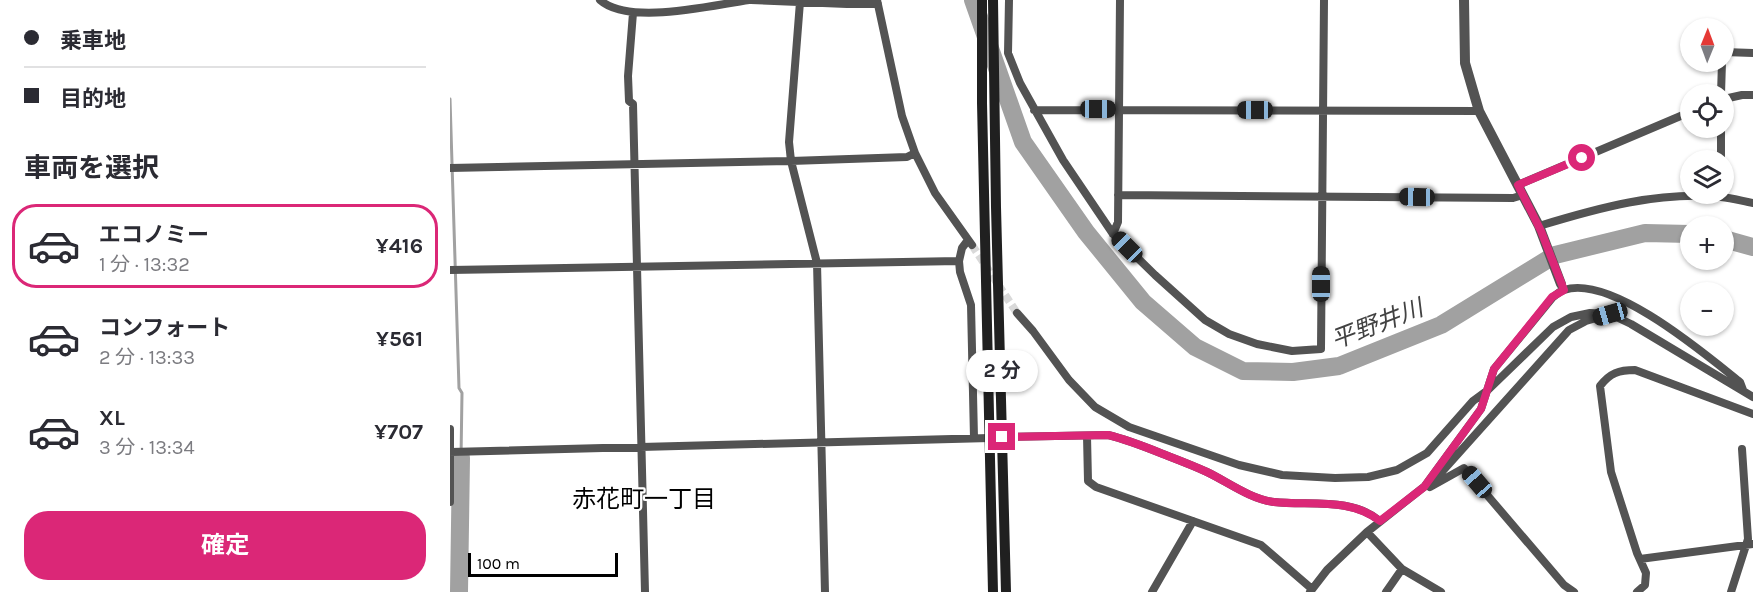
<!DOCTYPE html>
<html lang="ja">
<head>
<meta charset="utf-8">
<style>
  :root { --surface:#fff; --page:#f2f2f3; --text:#2b2b33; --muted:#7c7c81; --line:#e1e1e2; --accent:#db2777 }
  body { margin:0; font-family:Karla,"Noto Sans JP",sans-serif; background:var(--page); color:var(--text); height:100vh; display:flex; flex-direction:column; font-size:22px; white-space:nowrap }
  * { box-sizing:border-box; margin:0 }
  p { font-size:20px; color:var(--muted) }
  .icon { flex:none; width:33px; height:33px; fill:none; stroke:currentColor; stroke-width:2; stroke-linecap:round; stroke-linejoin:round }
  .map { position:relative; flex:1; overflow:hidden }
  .side { display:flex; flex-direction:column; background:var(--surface); width:450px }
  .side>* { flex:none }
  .top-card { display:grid; align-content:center; height:132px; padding:0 24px; background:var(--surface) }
  .needle { width:39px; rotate:1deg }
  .controls { position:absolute; left:1230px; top:18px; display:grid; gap:12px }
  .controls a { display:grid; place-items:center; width:54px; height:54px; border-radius:50%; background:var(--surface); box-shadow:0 2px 4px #0004; font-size:30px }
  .scale { position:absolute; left:18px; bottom:15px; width:150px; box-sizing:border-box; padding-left:6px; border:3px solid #000; border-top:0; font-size:16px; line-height:21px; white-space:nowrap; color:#000; -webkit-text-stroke:4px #fff; paint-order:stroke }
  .end { position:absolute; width:27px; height:27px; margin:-14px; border:8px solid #db2777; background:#fff; box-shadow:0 0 0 3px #fff }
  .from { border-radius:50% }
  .bubble { position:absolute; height:42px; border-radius:21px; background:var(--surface); box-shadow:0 2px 4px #0004; font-size:20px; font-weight:700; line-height:42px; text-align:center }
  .car { position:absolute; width:18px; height:36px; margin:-18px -9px; border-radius:8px; box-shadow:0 0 4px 2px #0007; background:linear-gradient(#222 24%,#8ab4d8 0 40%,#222 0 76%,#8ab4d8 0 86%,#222 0) }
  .top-card b { display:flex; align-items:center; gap:21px; height:57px; font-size:22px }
  .top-card b+b { border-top:2px solid var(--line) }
  .top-card i { width:15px; height:15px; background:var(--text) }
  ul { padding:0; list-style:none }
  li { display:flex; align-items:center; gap:18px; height:84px; margin:0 12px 9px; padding:0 12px; border:3px solid transparent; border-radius:24px }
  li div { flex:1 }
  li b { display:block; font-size:22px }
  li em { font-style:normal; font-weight:700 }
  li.on { border-color:var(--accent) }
  li>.icon { width:54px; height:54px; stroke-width:1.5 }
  h2 { padding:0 24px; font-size:27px; line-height:72px }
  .action { display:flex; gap:12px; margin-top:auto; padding:12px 24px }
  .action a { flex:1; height:69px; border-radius:24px; background:var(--accent); color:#fff; font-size:24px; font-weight:700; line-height:69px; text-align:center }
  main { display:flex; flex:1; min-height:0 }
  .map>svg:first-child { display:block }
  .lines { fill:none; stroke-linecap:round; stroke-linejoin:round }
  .stream { stroke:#a1a1a1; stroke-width:3 }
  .river { stroke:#a1a1a1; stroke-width:18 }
  .minor-tunnel { stroke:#d9d9d9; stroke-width:8; stroke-dasharray:8 4; stroke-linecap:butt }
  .minor { stroke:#535353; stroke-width:8 }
  .tertiary { stroke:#535353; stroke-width:10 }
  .secondary { stroke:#202020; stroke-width:10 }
  .route { stroke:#db2777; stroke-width:8 }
  .labels { text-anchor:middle; stroke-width:4.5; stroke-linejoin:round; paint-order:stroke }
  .water-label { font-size:24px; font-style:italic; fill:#424242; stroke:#fff }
  .neighbourhood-label { font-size:24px; fill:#000; stroke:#fff }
</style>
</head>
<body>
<main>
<section class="side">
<div class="top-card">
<b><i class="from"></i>乗車地</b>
<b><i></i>目的地</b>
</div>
<h2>車両を選択</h2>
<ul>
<li class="on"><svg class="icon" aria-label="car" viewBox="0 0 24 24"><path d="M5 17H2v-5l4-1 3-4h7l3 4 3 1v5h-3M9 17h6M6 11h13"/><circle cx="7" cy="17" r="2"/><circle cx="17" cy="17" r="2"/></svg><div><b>エコノミー</b><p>1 分 · 13:32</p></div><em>¥416</em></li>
<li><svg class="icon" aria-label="car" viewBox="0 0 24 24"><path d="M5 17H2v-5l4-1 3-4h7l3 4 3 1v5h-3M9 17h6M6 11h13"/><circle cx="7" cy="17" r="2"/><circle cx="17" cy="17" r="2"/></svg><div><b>コンフォート</b><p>2 分 · 13:33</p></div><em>¥561</em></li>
<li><svg class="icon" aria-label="car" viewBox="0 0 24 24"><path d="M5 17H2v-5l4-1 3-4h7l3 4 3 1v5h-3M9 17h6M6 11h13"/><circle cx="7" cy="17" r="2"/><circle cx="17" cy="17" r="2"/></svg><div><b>XL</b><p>3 分 · 13:34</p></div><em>¥707</em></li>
</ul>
<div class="action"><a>確定</a></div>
</section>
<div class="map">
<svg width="1303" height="592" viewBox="0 0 1303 592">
  <rect width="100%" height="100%" fill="#fff"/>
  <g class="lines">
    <!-- stream -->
    <path class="stream" d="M0,99L9,388L12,393L11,458"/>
    <!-- river -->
    <path class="river" d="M523,0L573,142L636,232L693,302L745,347L793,371L843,372L889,366L991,325L1105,255L1195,233L1240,234
      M1274,239L1303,247
      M9,592L11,458"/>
    <!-- minor-tunnel -->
    <path class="minor-tunnel" d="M522,245L567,313"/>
    <!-- minor -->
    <path class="minor" d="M150,0C179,26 262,5 299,0
      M301,0L397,4H428
      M427,0L452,116L465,153L485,193L522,245
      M559,0L558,53L570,83L613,160L663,234L705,275L755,320L779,334L807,344L842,351L871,349L874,0
      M350,2L339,142L341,161L367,263L375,592
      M183,13L178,76L179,101L183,104L195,592
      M1274,52L1303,53
      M1271,94L1272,62
      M1274,99L1292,95H1303
      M584,110L1029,111
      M1271,128V160
      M0,168L341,161L457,157L465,153
      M1068,185L1240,112
      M668,195L1063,198L1073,195
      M1089,226C1148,208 1209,191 1271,197C1282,198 1292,201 1303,203
      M663,234L668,222L670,0
      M518,240L512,248L509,261L510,272L521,305L524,438
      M0,270L509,261
      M567,313L583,331L619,380L645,407L679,427L789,465L832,475L885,478L918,477L947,470L977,453L1023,401L1038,390L1103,327L1121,317L1140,313L1160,314L1181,324L1303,397
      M0,429V502
      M637,436L638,481L646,487L811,545L862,589
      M552,437L658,435C679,440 698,448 718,456C731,461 744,466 757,472C778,482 800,499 824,502C859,506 901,497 930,521
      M0,452L540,438
      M974,487L1031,409L1044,369L1103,297C1106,295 1110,291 1114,290C1161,274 1255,354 1290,382L1293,390
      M980,487L1014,468L1114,585L1124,592
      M917,532L952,569L991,592
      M1190,559L1303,544
      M702,592L743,521
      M860,592L877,570L917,532L989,475L1119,330L1136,321L1153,316
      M936,592L952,569
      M1187,592L1195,585L1196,573L1187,553L1161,472L1150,386C1160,373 1169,370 1185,370L1303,414
      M1281,592L1298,539L1292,449"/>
    <!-- tertiary -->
    <path class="tertiary" d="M1014,0L1015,63L1029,111L1089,226L1111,284"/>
    <!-- secondary -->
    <path class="secondary" d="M532,0V103L543,592
      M543,0L546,207L556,592"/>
  </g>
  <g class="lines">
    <!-- route -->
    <path class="route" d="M552,437L658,435C679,440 698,448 718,456C731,461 744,466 757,472C778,482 800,499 824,502C859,506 900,497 930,521L974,487L1031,409L1044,369L1102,297L1114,290L1091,231L1068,185L1132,158"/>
  </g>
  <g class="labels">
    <!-- water labels -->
    <g class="water-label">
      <text transform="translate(927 324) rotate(-21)" y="8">平野井川</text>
    </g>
    <!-- neighbourhood labels -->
    <g class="neighbourhood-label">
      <text x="194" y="507">赤花町一丁目</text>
    </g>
  </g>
</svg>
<div class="controls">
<a><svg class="needle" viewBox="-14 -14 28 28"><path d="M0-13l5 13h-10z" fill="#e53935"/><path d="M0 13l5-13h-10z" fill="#7c7c81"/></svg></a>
<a><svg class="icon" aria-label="locate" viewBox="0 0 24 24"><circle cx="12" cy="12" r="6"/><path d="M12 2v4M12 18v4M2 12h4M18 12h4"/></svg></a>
<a><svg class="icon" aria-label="layers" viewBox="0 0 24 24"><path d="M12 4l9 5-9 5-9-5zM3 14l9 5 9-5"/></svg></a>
<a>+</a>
<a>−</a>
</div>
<div class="scale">100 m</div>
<i class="end from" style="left:1132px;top:158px"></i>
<i class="end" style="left:552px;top:437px"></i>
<div class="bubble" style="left:516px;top:350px;width:72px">2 分</div>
<i class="car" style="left:648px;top:109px;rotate:90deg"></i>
<i class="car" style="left:805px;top:110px;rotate:270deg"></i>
<i class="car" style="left:967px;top:197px;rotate:271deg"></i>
<i class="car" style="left:677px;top:247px;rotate:315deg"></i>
<i class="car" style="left:871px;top:284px;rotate:0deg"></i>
<i class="car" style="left:1160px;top:314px;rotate:254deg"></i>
<i class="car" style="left:1027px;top:482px;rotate:319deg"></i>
</div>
</main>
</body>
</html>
